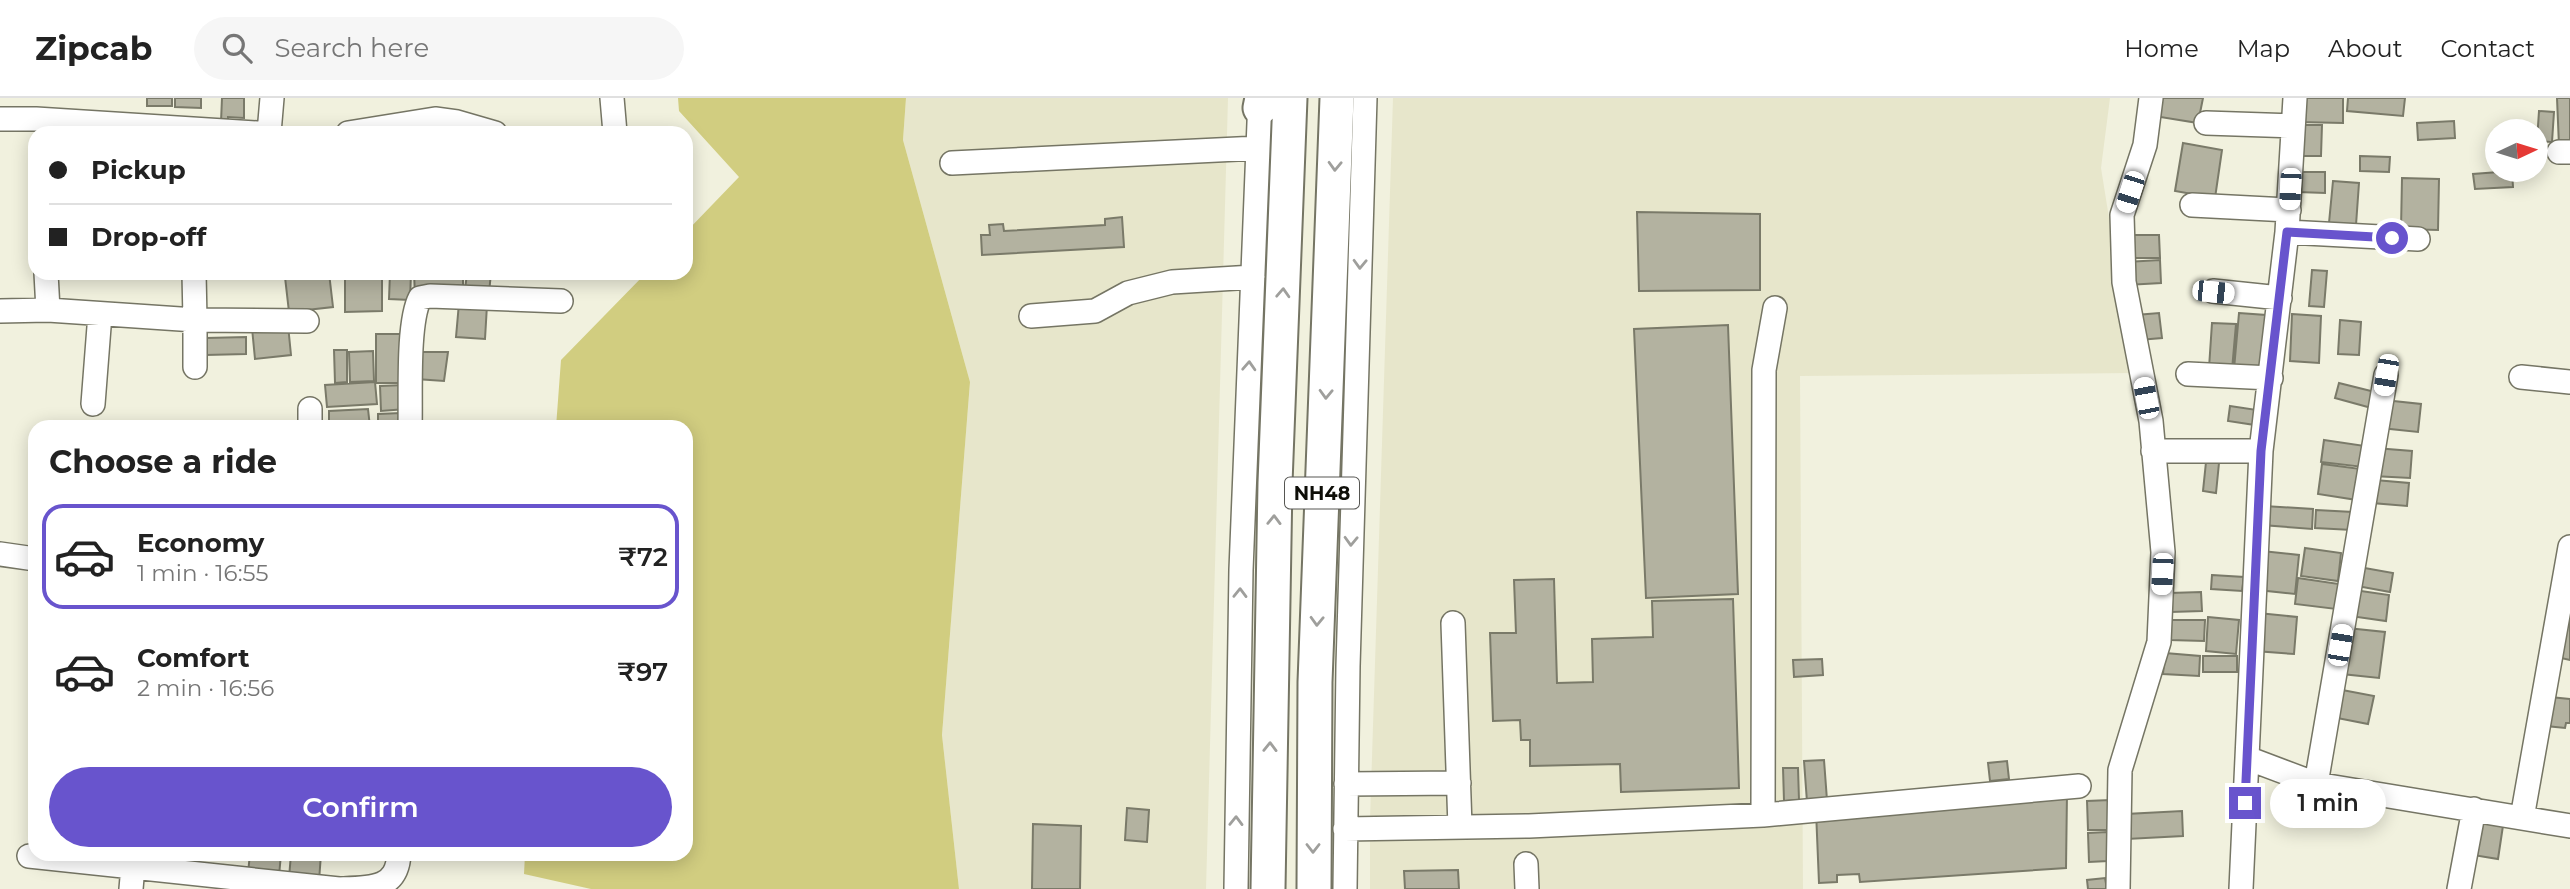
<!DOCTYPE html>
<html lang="en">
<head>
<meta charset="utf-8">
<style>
  :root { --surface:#fff; --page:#f6f6f6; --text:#222; --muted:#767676; --line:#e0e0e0; --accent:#6854cd }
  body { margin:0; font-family:Montserrat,sans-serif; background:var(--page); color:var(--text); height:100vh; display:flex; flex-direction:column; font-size:26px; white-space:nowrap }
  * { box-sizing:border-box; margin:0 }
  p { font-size:23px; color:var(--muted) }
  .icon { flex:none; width:38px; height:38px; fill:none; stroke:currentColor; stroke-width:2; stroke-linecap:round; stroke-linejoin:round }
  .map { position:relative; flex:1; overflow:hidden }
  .sheet { position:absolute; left:28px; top:322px; width:665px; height:441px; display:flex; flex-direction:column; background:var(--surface); border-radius:21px; box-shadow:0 4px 18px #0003 }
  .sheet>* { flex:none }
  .top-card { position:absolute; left:28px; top:28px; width:665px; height:154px; border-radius:21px; box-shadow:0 4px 18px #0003; display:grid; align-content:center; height:154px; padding:0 21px; background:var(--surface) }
  .needle { width:46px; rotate:86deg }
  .controls { position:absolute; left:2485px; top:21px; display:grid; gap:14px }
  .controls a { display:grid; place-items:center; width:63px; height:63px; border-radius:50%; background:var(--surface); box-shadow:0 4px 18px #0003; font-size:35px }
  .end { position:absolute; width:32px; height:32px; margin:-16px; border:9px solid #6854cd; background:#fff; box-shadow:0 0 0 4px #fff }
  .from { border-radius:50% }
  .bubble { position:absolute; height:49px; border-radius:24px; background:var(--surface); box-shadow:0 4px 18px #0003; font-size:23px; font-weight:600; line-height:49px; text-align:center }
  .car { position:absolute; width:21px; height:42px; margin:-21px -10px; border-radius:9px; box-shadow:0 0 5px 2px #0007; background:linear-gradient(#fff 24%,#345 0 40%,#fff 0 76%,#345 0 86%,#fff 0) }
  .top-card b { display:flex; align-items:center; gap:24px; height:66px; font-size:26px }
  .top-card b+b { border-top:2px solid var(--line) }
  .top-card i { width:18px; height:18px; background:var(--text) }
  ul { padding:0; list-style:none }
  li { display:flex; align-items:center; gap:21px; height:105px; margin:0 14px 10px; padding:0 7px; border:4px solid transparent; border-radius:21px }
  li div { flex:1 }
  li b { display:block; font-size:26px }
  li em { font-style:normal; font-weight:600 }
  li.active { border-color:var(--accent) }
  li>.icon { width:63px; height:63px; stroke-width:1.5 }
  h2 { padding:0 21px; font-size:32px; line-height:84px }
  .primary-button { display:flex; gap:14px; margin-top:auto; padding:14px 21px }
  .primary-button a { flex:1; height:80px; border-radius:42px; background:var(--accent); color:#fff; font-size:28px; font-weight:600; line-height:80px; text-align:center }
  header { display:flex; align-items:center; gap:42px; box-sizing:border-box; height:98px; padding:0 35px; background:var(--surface); border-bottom:2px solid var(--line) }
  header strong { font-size:33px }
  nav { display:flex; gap:38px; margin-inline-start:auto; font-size:24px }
  .search { width:490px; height:63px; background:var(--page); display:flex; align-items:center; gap:18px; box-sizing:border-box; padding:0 24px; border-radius:38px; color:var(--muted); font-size:26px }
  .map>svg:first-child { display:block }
  .built { fill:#e7e6cb }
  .green { fill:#d1cd80 }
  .building { fill:#b3b2a0; stroke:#7a7a69; stroke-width:2 }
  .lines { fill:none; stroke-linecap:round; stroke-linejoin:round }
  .minor-casing { stroke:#757564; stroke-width:26 }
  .highway-casing { stroke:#757564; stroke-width:37 }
  .minor { stroke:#fff; stroke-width:23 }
  .highway { stroke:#fff; stroke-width:33 }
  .oneway { stroke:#9f9f9c }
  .route { stroke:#6854cd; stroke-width:9 }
  .labels { text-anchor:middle; stroke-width:7; stroke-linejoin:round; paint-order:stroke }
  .shield { fill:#fff; stroke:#565652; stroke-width:2 }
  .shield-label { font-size:19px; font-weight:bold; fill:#0e0e08 }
</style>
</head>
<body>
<header>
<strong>Zipcab</strong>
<div class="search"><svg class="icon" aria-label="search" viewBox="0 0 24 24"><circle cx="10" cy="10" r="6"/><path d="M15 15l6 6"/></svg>Search here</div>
<nav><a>Home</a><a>Map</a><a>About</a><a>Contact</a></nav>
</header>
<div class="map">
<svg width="2570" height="791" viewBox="0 0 2570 791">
  <rect width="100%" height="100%" fill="#f1f1de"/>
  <!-- built -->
  <path class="built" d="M906,0H1228L1206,791H959L942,637L970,284L903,42Z
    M1393,0H2110L2101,70L2134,275L1800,278L1803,791H1370V722Z"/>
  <!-- green -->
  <path class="green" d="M678,0H906L903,42L970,284L942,637L959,791H591L524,776L525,756H686V329H556L561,262L646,175H686V134L739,79L679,13Z"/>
  <!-- building -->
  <path class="building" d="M147,0H172V8H147Z
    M175,0H201V10L175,9Z
    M222,0H244V20L228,19V24H221Z
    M2157,0H2203L2198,25L2154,18Z
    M2298,0H2343V25L2298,24Z
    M2348,0H2405L2403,18L2347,13Z
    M2557,0H2570V48H2559Z
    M2539,13L2554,14L2552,44L2537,43Z
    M2454,23L2455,40L2418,42L2417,25Z
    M2299,27H2322L2321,58H2299Z
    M2183,45L2222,52L2215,100L2175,93Z
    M2360,58L2390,59L2389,74L2360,73Z
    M2512,73L2513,89L2475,91L2473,76Z
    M2298,74H2325V95L2298,94Z
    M2402,80L2439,81L2438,132L2401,131Z
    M2333,83L2359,85L2356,127L2329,125Z
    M1637,114L1760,116V192L1639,193Z
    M1122,119L1124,149L982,157L981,137H990L989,127L1003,126L1004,133L1105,127V121Z
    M2127,137H2159L2160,160H2127Z
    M2160,162L2161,185L2127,187L2126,164Z
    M2312,172L2327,173L2324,209L2309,208Z
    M317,175H329L333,209L289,214L285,179Z
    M390,175H411L410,202L389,201Z
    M414,175H463V196L415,197Z
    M467,175H491L489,195L465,192Z
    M382,178V213L345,214V179Z
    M459,205L487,207L485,241L456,239Z
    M2159,215L2162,240L2139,242L2136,217Z
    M2239,215L2266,217L2262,274L2234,271Z
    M2292,216L2321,218L2319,265L2290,263Z
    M2340,222L2361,224L2359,257L2338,256Z
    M2212,225L2236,226L2232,272L2209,270Z
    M288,227L291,257L255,261L252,230Z
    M1728,227L1738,496L1646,500L1634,231Z
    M376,236H402V285H376Z
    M246,239V256L206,257V240Z
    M334,252H347V284L335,285Z
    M373,253L374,283L350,284L349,254Z
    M416,254H448L444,283L416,281Z
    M375,284L377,306L327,309L325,287Z
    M2339,285L2379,295L2375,311L2335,300Z
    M405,287L406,311L381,313L380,288Z
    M2384,302L2421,306L2418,334L2381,330Z
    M2230,308L2257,312L2255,327L2228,323Z
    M368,311L370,329H329V313Z
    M401,315L403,329H378V316Z
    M2324,342L2365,348L2363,369L2321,364Z
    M2375,350L2412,353L2410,380L2373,378Z
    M2206,364L2219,365L2216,395L2203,393Z
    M2322,366L2361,371L2357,402L2318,396Z
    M2375,382L2409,385L2407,408L2372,405Z
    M2264,408L2313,411L2312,431L2262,427Z
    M2316,412L2353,414L2352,432L2315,430Z
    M2305,450L2341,455L2338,483L2301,478Z
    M2262,453L2299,457L2295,496L2258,492Z
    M2359,469L2393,475L2390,494L2357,488Z
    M2212,477L2244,479L2242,493L2211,491Z
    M2298,480L2339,486L2336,511L2295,506Z
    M1554,481L1557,585L1593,584L1592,541L1653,539L1652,503L1733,501L1739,690L1621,694L1620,666L1530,668V642H1521L1520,622L1493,623L1490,535H1516L1514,482Z
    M2354,492L2389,497L2386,523L2350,518Z
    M2201,494L2202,513L2171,514L2170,495Z
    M2258,515L2297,519L2294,556L2255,553Z
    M2208,519L2239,522L2236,556L2206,553Z
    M2170,522H2205L2204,543L2170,542Z
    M2568,522H2570V562L2561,560Z
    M2347,530L2385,534L2379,580L2342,576Z
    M2165,555L2200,558L2199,578L2163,576Z
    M2203,558H2237V574H2203Z
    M1822,561L1823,577L1794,579L1793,562Z
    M2337,591L2374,598L2368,626L2332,619Z
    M2550,599L2570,601V625H2566L2565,630L2546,628Z
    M1824,662L1827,702L1807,704L1804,663Z
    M2007,663L2009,681L1990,683L1988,665Z
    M1783,670H1798L1799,702L1784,703Z
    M2067,695L2066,770L1860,784L1859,776L1837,777V784L1819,785L1816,713Z
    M2110,702V732H2088L2087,703Z
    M1127,710L1149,712L1147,744L1125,742Z
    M2182,713L2183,738L2127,741L2126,716Z
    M2479,717L2504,721L2498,761L2473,757Z
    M1033,726L1081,728L1080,791H1032Z
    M2107,734L2108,763L2089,764L2088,735Z
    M250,756H281L279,778L248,775Z
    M291,756H321L319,783L289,780Z
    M1458,772L1459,791H1405L1404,773Z
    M2105,780L2107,791H2088L2087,782Z"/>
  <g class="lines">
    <defs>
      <path id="minor" d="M612,0L615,35
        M2295,0L2287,134L2261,353L2247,660L2316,686L2570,728
        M0,21H36L257,35
        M2206,25L2293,28
        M269,35L272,0
        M348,35L435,21L457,24L495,35
        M2559,54H2570
        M952,65L1258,50
        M2192,107L2289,112
        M2287,134L2418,141
        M2213,193L2280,200
        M48,212L195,222L194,175
        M0,213L48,212L46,175
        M1031,218L1095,213L1128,195L1172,184L1253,179
        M195,269V222L307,223
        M2188,276L2271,280
        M2521,279L2570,284
        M93,306L100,216
        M310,329V311
        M410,329C411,299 407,225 420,200L430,198L561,203
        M2153,353H2261
        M0,456L35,461
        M1453,525L1460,729
        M1346,686L1459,685
        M2316,686L2386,277
        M1763,717L1764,272L1775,210
        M2522,720L2570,449
        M1345,731L1529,728L1763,717L2079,688
        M29,758L339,791C372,790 397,791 399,756
        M1526,766L1527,791
        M131,791L133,768
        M1236,791L1241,472L1260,0
        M1345,791L1348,568L1365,0
        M2118,791L2120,672L2159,544L2163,454L2151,323L2124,184L2122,117L2145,47L2151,0
        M2241,791L2247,660
        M2459,791L2474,711"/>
      <path id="highway" d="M1260,10L1262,0
        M1268,791L1275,385L1290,0
        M1314,791L1315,584L1337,0"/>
    </defs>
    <!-- minor casing -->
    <use href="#minor" class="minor-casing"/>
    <!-- highway casing -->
    <use href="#highway" class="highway-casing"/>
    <!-- minor -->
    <use href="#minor" class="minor"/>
    <!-- highway -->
    <use href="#highway" class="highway"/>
  </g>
  <!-- one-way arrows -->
  <defs><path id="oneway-chevron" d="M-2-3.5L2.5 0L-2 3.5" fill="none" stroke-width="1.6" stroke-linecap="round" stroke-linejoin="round" transform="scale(1.75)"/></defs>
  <g class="oneway">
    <use href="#oneway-chevron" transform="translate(1335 68) rotate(92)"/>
    <use href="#oneway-chevron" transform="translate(1360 166) rotate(92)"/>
    <use href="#oneway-chevron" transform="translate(1283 195) rotate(-87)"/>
    <use href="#oneway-chevron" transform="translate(1249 268) rotate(-87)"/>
    <use href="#oneway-chevron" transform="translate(1326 296) rotate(92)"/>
    <use href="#oneway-chevron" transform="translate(1274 422) rotate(-89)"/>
    <use href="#oneway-chevron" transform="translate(1351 443) rotate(92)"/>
    <use href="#oneway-chevron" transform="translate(1240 495) rotate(-89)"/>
    <use href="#oneway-chevron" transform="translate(1317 523) rotate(92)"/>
    <use href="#oneway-chevron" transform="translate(1270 649) rotate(-89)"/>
    <use href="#oneway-chevron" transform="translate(1236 723) rotate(-89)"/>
    <use href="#oneway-chevron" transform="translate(1313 750) rotate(90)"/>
  </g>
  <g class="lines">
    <!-- route -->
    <path class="route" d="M2245,705L2261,353L2287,134L2392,140"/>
  </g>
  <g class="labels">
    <!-- shield labels -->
    <rect class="shield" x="1285" y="379.5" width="74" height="31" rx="5"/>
    <g class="shield-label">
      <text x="1322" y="402">NH48</text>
    </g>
  </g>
</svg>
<div class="controls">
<a><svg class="needle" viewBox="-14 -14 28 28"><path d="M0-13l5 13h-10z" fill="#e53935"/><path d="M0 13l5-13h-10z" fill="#767676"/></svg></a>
</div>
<i class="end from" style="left:2392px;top:140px"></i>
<i class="end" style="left:2245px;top:705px"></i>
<div class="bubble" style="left:2270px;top:681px;width:116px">1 min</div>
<i class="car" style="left:2290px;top:91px;rotate:183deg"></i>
<i class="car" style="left:2130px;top:94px;rotate:198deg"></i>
<i class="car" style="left:2213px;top:194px;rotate:96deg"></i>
<i class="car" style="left:2386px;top:277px;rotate:190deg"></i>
<i class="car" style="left:2146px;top:300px;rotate:349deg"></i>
<i class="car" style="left:2162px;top:476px;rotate:183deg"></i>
<i class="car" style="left:2340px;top:547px;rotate:10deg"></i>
<div class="top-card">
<b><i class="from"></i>Pickup</b>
<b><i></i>Drop-off</b>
</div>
<section class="sheet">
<h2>Choose a ride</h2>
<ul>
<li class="active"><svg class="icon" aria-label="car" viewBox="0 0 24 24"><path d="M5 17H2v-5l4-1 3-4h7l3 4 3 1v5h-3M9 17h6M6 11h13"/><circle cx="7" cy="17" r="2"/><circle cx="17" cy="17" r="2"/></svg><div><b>Economy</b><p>1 min · 16:55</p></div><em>₹72</em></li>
<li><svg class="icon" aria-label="car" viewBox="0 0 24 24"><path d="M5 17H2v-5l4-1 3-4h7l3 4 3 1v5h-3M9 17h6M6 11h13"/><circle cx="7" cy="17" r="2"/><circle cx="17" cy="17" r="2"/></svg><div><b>Comfort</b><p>2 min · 16:56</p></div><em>₹97</em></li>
</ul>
<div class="primary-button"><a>Confirm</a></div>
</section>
</div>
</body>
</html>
